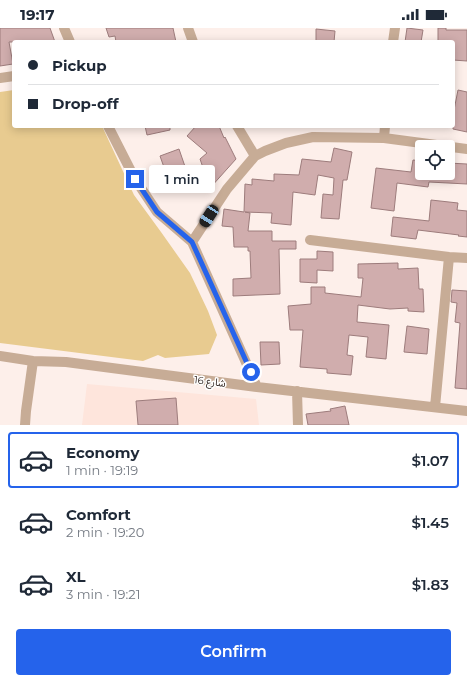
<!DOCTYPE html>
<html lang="en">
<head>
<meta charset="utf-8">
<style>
  :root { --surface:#fff; --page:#f6f6f7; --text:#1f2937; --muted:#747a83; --line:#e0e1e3; --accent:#2563eb }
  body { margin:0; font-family:Montserrat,"Noto Sans Arabic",sans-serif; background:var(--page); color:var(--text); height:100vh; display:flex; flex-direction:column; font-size:15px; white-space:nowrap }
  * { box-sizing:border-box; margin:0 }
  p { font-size:13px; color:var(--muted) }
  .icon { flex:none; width:22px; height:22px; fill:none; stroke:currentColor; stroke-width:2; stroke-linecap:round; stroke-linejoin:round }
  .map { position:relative; height:397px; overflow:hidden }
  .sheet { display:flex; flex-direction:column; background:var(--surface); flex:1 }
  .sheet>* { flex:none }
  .guide { position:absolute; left:12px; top:12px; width:443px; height:88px; border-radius:4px; box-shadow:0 2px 10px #0003; display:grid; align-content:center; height:88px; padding:0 16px; background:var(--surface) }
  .fabs { position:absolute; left:415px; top:112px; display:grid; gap:8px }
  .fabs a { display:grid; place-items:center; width:40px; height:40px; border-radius:4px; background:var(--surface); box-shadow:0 2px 10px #0003; font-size:20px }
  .end { position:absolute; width:18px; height:18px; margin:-9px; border:5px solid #2563eb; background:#fff; box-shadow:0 0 0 2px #fff }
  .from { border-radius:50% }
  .bubble { position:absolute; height:28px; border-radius:4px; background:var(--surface); box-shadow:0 2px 10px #0003; font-size:13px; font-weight:600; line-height:28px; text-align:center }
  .car { position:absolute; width:12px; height:24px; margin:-12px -6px; border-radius:5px; box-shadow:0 0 3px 1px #0007; background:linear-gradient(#222 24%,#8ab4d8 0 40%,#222 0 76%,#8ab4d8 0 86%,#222 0) }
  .guide b { display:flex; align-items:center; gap:14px; height:38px; font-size:15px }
  .guide b+b { border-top:1px solid var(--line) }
  .guide i { width:10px; height:10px; background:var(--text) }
  ul { padding:7px 0 0; list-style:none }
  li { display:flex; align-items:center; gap:12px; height:56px; margin:0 8px 6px; padding:0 8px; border:2px solid transparent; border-radius:4px }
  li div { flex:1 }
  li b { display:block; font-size:15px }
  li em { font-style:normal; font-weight:600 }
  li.on { border-color:var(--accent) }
  li>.icon { width:36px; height:36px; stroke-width:1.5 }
  .action { display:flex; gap:8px; margin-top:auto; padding:8px 16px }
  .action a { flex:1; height:46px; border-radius:4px; background:var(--accent); color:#fff; font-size:16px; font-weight:600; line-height:46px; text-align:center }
  .status { display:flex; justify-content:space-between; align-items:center; height:28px; padding:0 20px; background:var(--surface); direction:ltr }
  .status svg { height:11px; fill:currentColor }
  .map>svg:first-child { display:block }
  .built { fill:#fee5dc }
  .green { fill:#e8cb90 }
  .building { fill:#d0adad; stroke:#9d7c7c }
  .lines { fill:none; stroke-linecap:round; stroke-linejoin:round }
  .minor { stroke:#c7ac96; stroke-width:10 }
  .route { stroke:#2563eb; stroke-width:5 }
  .labels { text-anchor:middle; stroke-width:3; stroke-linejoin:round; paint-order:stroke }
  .street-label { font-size:10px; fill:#271b17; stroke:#fff }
</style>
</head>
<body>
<div class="status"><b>19:17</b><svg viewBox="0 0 49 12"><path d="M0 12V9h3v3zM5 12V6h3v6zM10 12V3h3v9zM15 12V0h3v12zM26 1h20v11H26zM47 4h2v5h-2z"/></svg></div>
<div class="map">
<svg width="467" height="397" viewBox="0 0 467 397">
  <rect width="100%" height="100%" fill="#fdefea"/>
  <!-- built -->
  <path class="built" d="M87,356L256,371L259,397H82Z"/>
  <!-- green -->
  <path class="green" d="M14,62V98H102L134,167L161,204L190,245L208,283L217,307L209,326L165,330L158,327L143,333L0,315V64Z"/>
  <!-- building -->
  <path class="building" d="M0,0H50L55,14H9L13,36L0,38Z
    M106,0H173L176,14H116L115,8L109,9Z
    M407,0L423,2L421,14H405Z
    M438,0H446V2H467V33L453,32V14H438Z
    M316,1L335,3L334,14H316Z
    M458,62L467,64V104L453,101V87Z
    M145,98H170V102L147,107Z
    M196,98H219L224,110L225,109L236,131L210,160L200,131L207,125L187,108Z
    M334,120L352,124L347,152H343L339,191L321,190L323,166L333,167L334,150L318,147L315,167L293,164L291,197L271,195L272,185L245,184L250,185L248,203H272V213H296V221H279L280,266L233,268V251L251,250L250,223H248V219H234L233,199L222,198L224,181L244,184L245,156L252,157V151L274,153V146L299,147L302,131L331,134Z
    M179,121L191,156L172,162L160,128Z
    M413,132L422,133V145H448V135L467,136V156L429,154L428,159L397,155L394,183L371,180L376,140L411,144Z
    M431,172L458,175L457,182L467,183V209L458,208L459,207L418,202L416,211L391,208L393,189L429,193Z
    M317,223L333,224V243L317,242V255L300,254V231H317Z
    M398,235V241L418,240L419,261H423L424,284L408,283V280L390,281L358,277L357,294L389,297L386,331L366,329L368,309L349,307L347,327L353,328L351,347L327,345V341L300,339L303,302H290L288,278L311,276V259H325V265L361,269L363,250H358V236Z
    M452,262L467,263V361L455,360L460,295L455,294L457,275L451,274Z
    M407,298L429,301L427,326L404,324Z
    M260,314H279L280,336L261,337Z
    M176,370L178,397H138L136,373Z
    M345,378L349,397H308L306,386L331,383L330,381Z"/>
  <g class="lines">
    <!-- minor -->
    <path class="minor" d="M64,0L70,14
      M188,0L193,14
      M393,14L395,0
      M0,50L14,48
      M108,98L135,151L157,184L192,214
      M237,98L255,128
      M384,110L467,121
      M310,212L449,229L467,230
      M0,328L33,333L66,334L257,359L467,383
      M257,359L192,214L227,161L255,128L265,123L286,115L313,109L384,110L385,98
      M297,363L298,397
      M435,379L449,229
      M25,397L26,383L33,333"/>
  </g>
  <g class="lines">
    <!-- route -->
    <path class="route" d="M135,151L157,184L192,214L251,344"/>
  </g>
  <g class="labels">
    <!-- street labels -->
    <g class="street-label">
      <text transform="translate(210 353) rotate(7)" y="4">شارع 16</text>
    </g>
  </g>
</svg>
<div class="fabs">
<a><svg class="icon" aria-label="locate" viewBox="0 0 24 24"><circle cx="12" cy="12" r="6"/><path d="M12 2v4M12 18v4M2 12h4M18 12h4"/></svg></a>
</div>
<i class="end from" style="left:251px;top:344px"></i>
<i class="end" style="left:135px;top:151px"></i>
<div class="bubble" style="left:149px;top:137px;width:66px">1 min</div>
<i class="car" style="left:209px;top:188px;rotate:213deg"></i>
<div class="guide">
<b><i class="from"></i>Pickup</b>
<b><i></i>Drop-off</b>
</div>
</div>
<section class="sheet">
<ul>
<li class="on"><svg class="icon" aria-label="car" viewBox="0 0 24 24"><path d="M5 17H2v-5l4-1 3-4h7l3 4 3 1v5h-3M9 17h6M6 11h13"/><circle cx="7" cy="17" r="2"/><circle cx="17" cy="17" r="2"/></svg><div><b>Economy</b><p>1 min · 19:19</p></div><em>$1.07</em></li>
<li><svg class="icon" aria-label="car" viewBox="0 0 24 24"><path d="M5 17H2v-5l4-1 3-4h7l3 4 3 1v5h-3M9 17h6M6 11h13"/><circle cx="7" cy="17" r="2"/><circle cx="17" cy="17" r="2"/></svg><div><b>Comfort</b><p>2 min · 19:20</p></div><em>$1.45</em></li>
<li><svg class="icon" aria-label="car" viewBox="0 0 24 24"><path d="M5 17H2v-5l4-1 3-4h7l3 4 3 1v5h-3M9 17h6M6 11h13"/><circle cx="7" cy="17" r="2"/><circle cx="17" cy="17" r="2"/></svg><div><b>XL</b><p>3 min · 19:21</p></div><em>$1.83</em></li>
</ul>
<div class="action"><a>Confirm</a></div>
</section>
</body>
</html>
